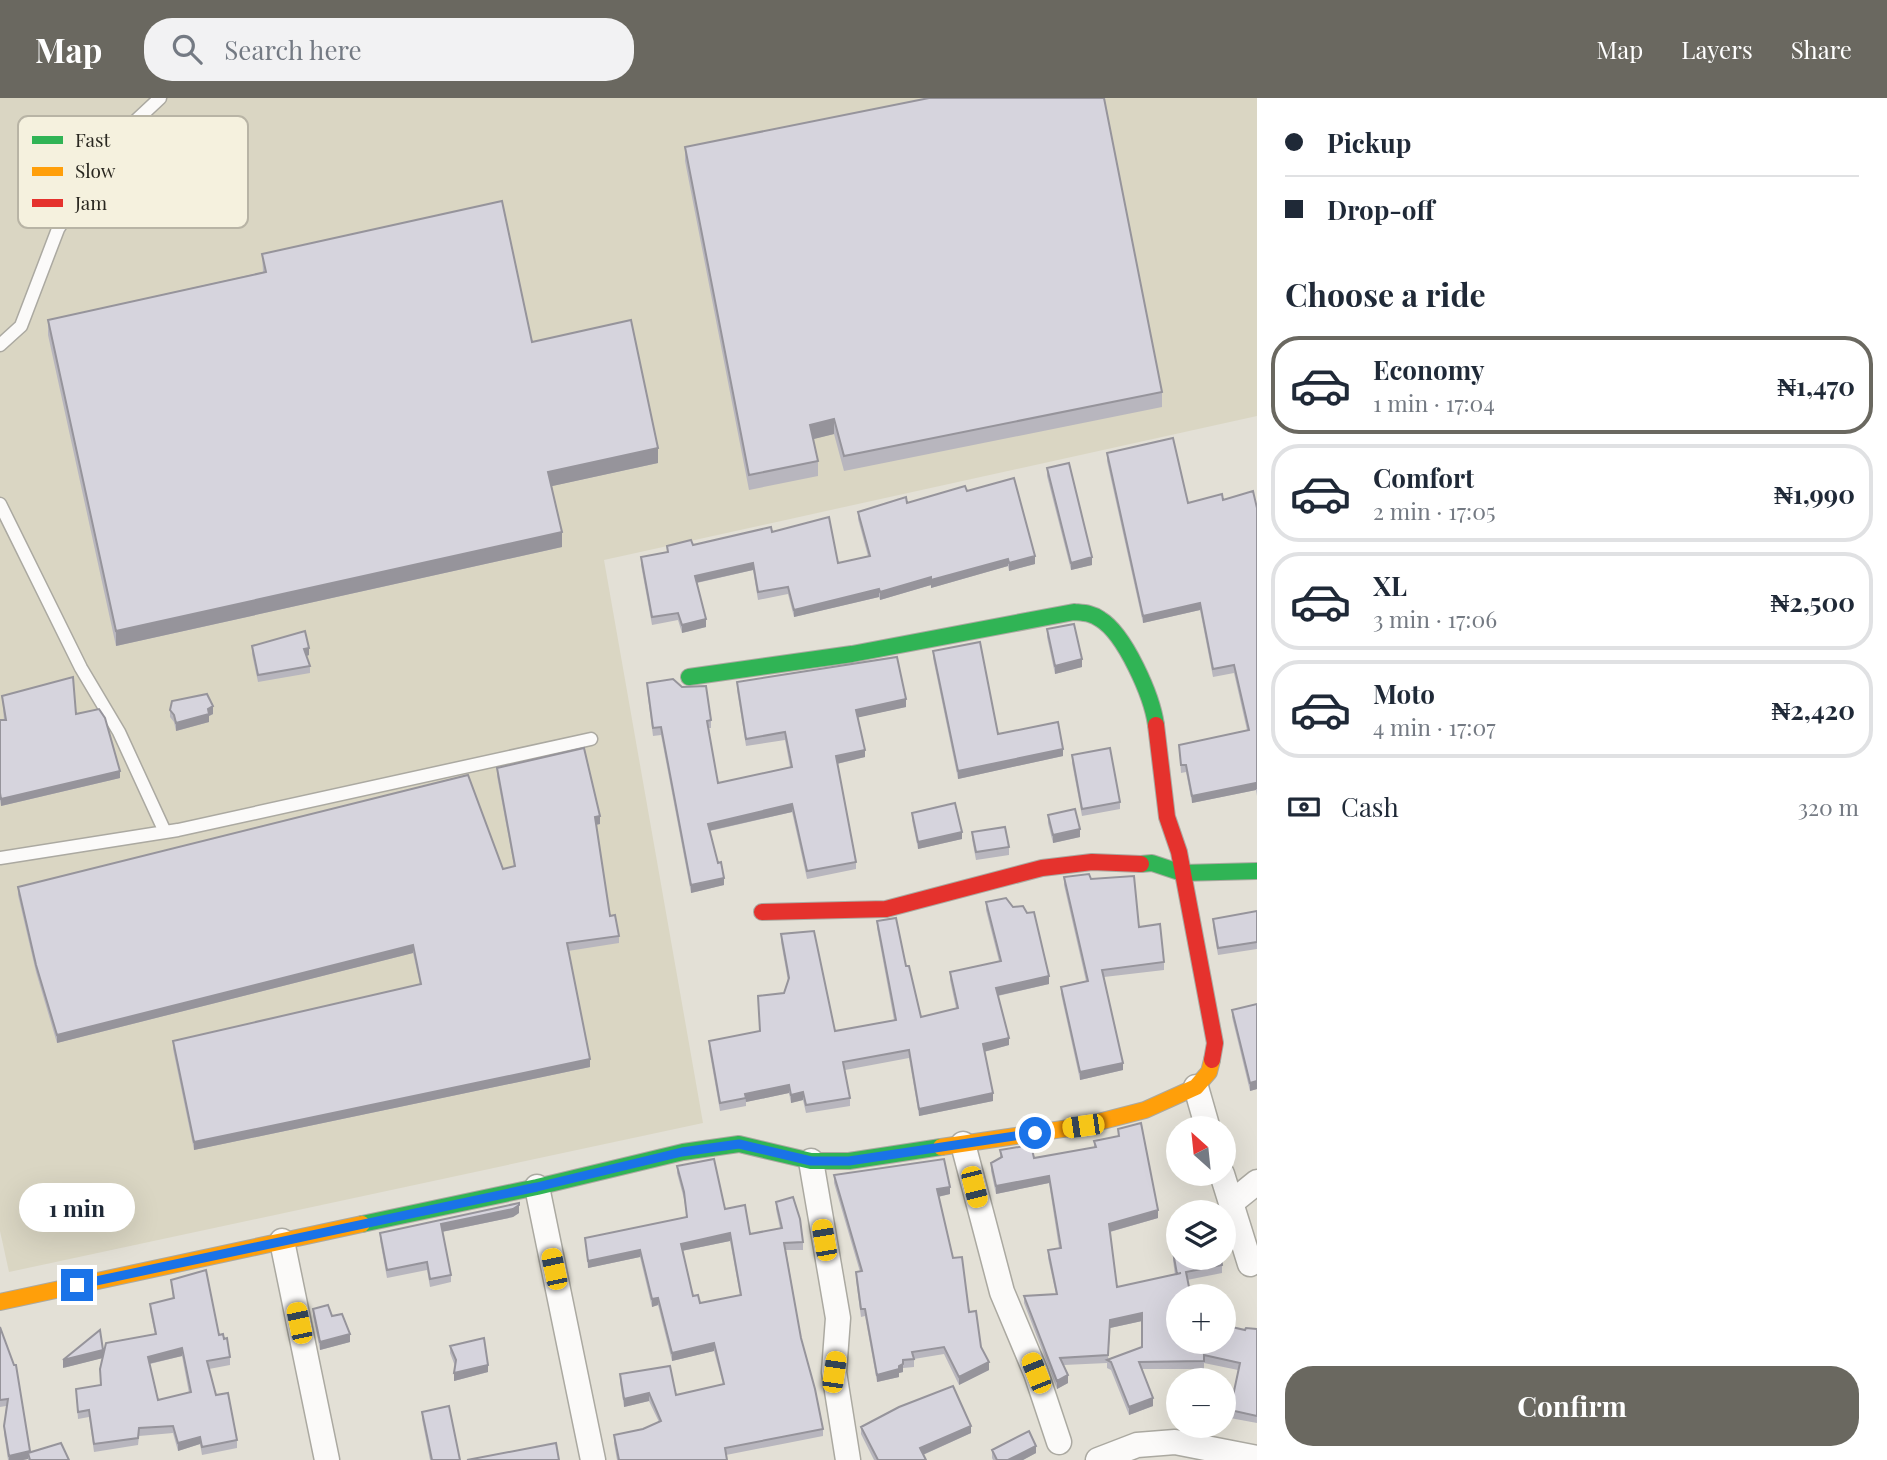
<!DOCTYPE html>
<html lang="en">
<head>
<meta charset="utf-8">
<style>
  :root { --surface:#fff; --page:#f2f2f3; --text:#1f2937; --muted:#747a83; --line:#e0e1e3; --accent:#6a6860 }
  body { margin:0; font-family:"Playfair Display",serif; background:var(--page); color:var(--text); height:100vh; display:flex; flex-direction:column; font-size:26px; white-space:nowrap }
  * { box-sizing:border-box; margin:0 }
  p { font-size:23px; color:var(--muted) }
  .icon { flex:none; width:38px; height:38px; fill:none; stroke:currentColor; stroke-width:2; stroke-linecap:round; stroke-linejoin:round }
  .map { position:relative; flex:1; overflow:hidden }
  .sheet { display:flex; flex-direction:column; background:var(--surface); width:630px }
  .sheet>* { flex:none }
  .hud { display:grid; align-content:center; height:154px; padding:0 28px; background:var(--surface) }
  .needle { width:46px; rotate:333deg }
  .tools { position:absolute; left:1166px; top:1018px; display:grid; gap:14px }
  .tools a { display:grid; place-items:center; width:70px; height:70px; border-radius:50%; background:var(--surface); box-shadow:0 7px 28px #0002; font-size:35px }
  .end { position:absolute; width:32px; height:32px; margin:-16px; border:9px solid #1a73e8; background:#fff; box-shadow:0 0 0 4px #fff }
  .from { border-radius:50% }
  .bubble { position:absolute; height:49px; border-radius:24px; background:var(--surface); box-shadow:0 7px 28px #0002; font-size:23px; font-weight:700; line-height:49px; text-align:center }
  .car { position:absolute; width:21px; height:42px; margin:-21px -10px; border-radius:9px; box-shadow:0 0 5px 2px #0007; background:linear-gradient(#f5c518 24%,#345 0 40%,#f5c518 0 76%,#345 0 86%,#f5c518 0) }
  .hud b { display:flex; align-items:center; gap:24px; height:66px; font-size:26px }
  .hud b+b { border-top:2px solid var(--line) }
  .hud i { width:18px; height:18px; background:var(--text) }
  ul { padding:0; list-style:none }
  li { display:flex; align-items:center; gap:21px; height:98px; margin:0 14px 10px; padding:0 14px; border:4px solid var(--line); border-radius:28px }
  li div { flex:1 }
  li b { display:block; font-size:26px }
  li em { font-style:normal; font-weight:700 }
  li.current { border-color:var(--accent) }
  li>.icon { width:63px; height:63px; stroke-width:1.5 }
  h2 { padding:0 28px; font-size:32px; line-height:84px }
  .pay { display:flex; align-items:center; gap:18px; height:77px; padding:0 28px; font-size:26px }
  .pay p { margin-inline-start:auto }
  .action { display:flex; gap:14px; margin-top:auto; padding:14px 28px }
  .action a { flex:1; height:80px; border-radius:28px; background:var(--accent); color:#fff; font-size:28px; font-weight:700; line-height:80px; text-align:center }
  header { display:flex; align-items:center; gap:42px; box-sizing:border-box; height:98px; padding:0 35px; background:var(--accent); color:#fff }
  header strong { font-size:33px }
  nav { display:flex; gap:38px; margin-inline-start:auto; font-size:24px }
  .search { width:490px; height:63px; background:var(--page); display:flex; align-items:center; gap:18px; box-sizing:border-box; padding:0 24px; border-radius:28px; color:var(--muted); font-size:26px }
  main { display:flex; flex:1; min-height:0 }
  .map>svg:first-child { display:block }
  .built { fill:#dad6c3 }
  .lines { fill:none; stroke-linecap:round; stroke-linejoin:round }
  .lane-casing { stroke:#aba9a1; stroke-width:15 }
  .street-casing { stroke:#aba9a1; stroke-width:27 }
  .fast-casing { stroke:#aba9a1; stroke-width:18 }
  .slow-casing { stroke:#aba9a1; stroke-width:18 }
  .jam-casing { stroke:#aba9a1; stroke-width:18 }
  .lane { stroke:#fbfaf9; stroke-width:12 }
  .street { stroke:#fbfaf9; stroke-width:24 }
  .fast { stroke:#30b455; stroke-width:16 }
  .slow { stroke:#ff9f0a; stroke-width:16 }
  .jam { stroke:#e5322d; stroke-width:16 }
  .wall { fill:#b8b6be; fill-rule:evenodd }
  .shaded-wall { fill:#96949b }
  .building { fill:#d6d4dd; stroke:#96949b; stroke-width:2; fill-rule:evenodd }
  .route { stroke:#1a73e8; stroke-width:9 }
  .key { fill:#f5f1de; stroke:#b8b4a5; stroke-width:2 }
  .key-label { font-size:19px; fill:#292720 }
</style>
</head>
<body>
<header>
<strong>Map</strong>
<div class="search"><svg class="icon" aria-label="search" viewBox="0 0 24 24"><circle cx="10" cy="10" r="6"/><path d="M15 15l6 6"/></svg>Search here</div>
<nav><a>Map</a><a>Layers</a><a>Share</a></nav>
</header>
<main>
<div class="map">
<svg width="1257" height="1362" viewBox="0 0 1257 1362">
  <rect width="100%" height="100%" fill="#e3e0d6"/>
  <!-- built -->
  <path class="built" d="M0,0H1257V318L604,462L703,1025L9,1174L0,1133Z"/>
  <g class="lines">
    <defs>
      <path id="lane" d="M0,247L21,228L58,131L113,44L160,0
        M0,406L81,570L119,634L165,734
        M0,760L178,732L591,641"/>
      <path id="street" d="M1196,989L1208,1031
        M963,1046L1002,1194L1036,1275L1059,1344
        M811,1063L838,1220L834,1274L848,1362
        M1222,1076L1250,1166
        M537,1089L593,1362
        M1231,1105L1257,1084
        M282,1143L327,1362
        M1098,1362L1137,1347L1175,1344L1257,1360"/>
      <path id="fast" d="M689,579L852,556L1074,514C1084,515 1092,515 1100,521C1125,536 1152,598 1156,627
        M1141,766L1152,765L1182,775L1257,773
        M362,1126L537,1089L683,1054L739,1046L811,1063H849L941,1049"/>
      <path id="slow" d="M941,1049L1083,1028L1145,1012L1196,989L1209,974L1212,962
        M0,1204L362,1126"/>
      <path id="jam" d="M1156,627L1167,719L1179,754L1215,945L1212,962
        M762,814L886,811L1042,770L1092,764L1141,766"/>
    </defs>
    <!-- lane casing -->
    <use href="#lane" class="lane-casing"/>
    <!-- street casing -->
    <use href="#street" class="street-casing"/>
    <!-- fast casing -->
    <use href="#fast" class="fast-casing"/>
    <!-- slow casing -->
    <use href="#slow" class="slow-casing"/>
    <!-- jam casing -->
    <use href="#jam" class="jam-casing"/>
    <!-- lane -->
    <use href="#lane" class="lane"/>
    <!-- street -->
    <use href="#street" class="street"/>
    <!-- fast -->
    <use href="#fast" class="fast"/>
    <!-- slow -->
    <use href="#slow" class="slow"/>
    <!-- jam -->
    <use href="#jam" class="jam"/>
  </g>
  <!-- wall -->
  <path class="wall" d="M685,49L1162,294V309L844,373L834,336L813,341L818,363V378L749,392L685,63Z
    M262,156L532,244L658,365L552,388L562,449L116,548L48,237V222L263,174Z
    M1107,355L1188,405L1223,402L1257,410V698L1256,692L1192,705L1186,674L1181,675L1179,647L1247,632L1234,575L1213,579L1200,512L1143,525L1107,363Z
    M1047,370L1092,467L1071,472L1047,378Z
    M967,393L1035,466L1009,473L1008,468L931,490V487L880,502L879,499L794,519L788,496L758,502L753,472L697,485L706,529L682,535L678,522L652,527L641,467V459L667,454V448L693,447L772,434L838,465L868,458L858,421V414Z
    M1047,531L1082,569L1055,576L1047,539Z
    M252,548L309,557L306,558L310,568V575L258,584L252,556Z
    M933,553L998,636L1063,658L958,681L933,560Z
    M737,584L906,609L858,619L865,659L837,666L856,764V771L807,781L792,714L710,733L724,787L691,795L661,637L653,638L647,592V585L711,622V630H708L718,685L790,669L785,642L746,648L737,592Z
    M2,598L76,616L120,680L1,708L0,703V622H4Z
    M170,612L213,616L209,618V624L176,633L174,624L170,619Z
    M1072,657L1120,704V711L1082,718L1072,665Z
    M497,670L600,726L596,727L610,818L619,838V845L568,853L590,969L194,1052L173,951V943L420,886L413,855L57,945L36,874L18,797V789L503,771L514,768L497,678Z
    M912,715L962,741L918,751L912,722Z
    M1048,717L1080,739L1053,745L1048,725Z
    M972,734L1009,749V757L976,762L972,741Z
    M1064,779L1091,781L1139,829L1164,864V872L1104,879L1123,972L1080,982L1061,896V889L1086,883L1064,787Z
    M986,804L1049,886L998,898L1009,947L984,954L993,1003L919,1018L909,960L845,972L850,1000V1008L806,1015L803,1002L791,1005L789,995L746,1004V1008L720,1013L709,951V943L759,933L784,895L788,883L781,844V836L835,933L894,922L877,830V823L906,868L921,919L956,910L950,882V874L999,863L986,812Z
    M1257,813V851L1218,857L1213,829V821Z
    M1257,906V991L1250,993L1232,919V912Z
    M1118,1031L1158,1120L1110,1134L1117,1189L1175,1177L1173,1162V1154L1175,1153L1172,1133V1125L1222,1167V1175L1187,1182L1178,1244L1257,1231V1325L1230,1320V1312L1238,1272L1204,1265V1271H1142L1153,1308L1129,1317L1111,1272L1107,1270V1265L1064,1267L1068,1285L1057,1291L1024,1205V1198L1056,1196L1048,1160V1152L1059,1150L1049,1085L996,1096L991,1073V1065L1000,1060V1052L1034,1060L1094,1049V1043L1118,1038ZM1142,1223V1249L1108,1261L1110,1230Z
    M677,1068L725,1111L750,1136L780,1130L776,1111V1104L803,1144V1152H786L801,1240L823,1331V1338L726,1357L727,1362H617L614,1345V1337L643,1331L659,1324L649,1303L624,1309L620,1284V1276L676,1297L723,1286L714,1253L672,1263L658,1207L652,1209L640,1159L588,1170L585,1140L687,1119L684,1101L677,1075ZM730,1143L740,1197L700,1205L693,1198L682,1153Z
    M834,1077L950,1096L938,1099L953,1160L989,1272L959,1287L944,1256L914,1261V1269L903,1270V1274L899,1275V1279L877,1284L865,1218L861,1219L856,1182V1174H860L834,1085Z
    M519,1115L513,1119L442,1134L451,1177V1184L430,1189L427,1172L387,1180L380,1142V1135Z
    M171,1182L219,1237L230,1259V1267L209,1271L216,1297L237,1342V1350L202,1357L200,1346L178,1353L173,1335L139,1338L138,1347L94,1354L89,1319L78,1321L76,1291L100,1287L102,1260L63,1270L155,1236L150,1213V1206L173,1201ZM182,1258L189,1295L158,1302L150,1266Z
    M313,1211L332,1218L350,1244L320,1252L313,1218Z
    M0,1229L30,1355L69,1362H28V1361L23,1362H8L4,1335L6,1308L0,1309Z
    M450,1248L488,1274L454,1283L455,1268L450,1255Z
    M422,1314L460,1362H430L422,1321Z
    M861,1329L971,1335L923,1357L926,1362H874L861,1336Z
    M992,1352L1036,1355L1023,1362H993L992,1360Z"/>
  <!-- shaded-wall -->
  <path class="shaded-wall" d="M834,321V336L810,342V327Z
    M658,350V365L548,389V374Z
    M562,434V449L116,548V533Z
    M1035,458V466L1009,473V465Z
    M1092,459V467L1071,472V465Z
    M1008,461V468L931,490V482Z
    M753,465V472L695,485V478Z
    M931,479V487L880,502V494Z
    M879,491V499L794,519V512Z
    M1200,505V512L1143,525V518Z
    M706,521V529L682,535V527Z
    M309,550V557L304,559V551Z
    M1082,561V569L1055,576V568Z
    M906,601V609L856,620V612Z
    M213,608V616L209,618V624L176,633V625L208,611Z
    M1063,651V658L958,681V673Z
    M865,652V659L836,666V658Z
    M120,673V680L1,708V701Z
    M1256,685V692L1192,705V698Z
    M792,706V714L708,733V726Z
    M600,718V726L595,727V719Z
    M1080,731V739L1053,745V737Z
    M962,734V741L918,751V744Z
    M724,780V787L691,795V787Z
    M413,847V855L57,945V937Z
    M1049,878V886L996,898V890Z
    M1009,940V947L983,954V946Z
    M590,961V969L194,1052V1044Z
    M1123,965V972L1080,982V974Z
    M1257,983V991L1250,993V985Z
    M789,987V995L746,1004L745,996Z
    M803,994V1002L791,1005V997Z
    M993,995V1003L919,1018V1011Z
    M1049,1078V1085L996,1096V1088Z
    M950,1089V1096L937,1099V1091Z
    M519,1107V1115L513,1119L441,1134V1126Z
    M1158,1112V1120L1109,1134V1126Z
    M730,1135V1143L681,1153V1146Z
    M640,1152V1159L588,1170V1163Z
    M658,1200V1207L652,1209V1201Z
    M1142,1215V1223L1110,1230L1108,1265L1110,1222Z
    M350,1236V1244L320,1252V1244Z
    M714,1245V1253L672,1263V1255Z
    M182,1250V1258L148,1266V1259Z
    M103,1252V1260L63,1270V1262Z
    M989,1264V1272L959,1287V1279Z
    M903,1266V1274L899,1275V1279L877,1284V1277Z
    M488,1267V1274L454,1283V1275Z
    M1068,1277V1285L1057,1291V1283Z
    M649,1295V1303L624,1309V1301Z
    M1153,1300V1308L1129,1317V1309Z
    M971,1328V1335L920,1358V1350Z
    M200,1339V1346L178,1353V1345Z
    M1036,1348V1355L1023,1362H1008Z
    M30,1353V1360L28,1355V1361L23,1362H9V1358Z"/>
  <!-- building -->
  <path class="building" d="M929,0H1104L1162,294L844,358L834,321L810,327L818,363L749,377L685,49Z
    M502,103L532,244L631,222L658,350L548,374L562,434L116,533L48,222L266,174L262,156Z
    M1173,340L1188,405L1222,396L1223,402L1253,393L1257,410V691L1256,685L1192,698L1186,667H1181L1179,647L1249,632L1234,567L1213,571L1200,505L1143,518L1107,355Z
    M1069,365L1092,459L1071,465L1047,370Z
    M1014,380L1035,458L1009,465L1008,461L931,482V479L880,494L879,491L794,512L788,489L758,494L753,465L695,478L706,521L682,527L678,515L652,519L641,459L668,454L667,448L691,442L693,447L771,429L772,434L829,419L838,465L870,458L858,414L906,399L907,405L965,388L967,393Z
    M1074,526L1082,561L1055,568L1047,531Z
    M305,533L309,550L304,551L310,568L258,577L252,548Z
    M980,544L998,636L1058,624L1063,651L958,673L933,553Z
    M897,559L906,601L856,612L865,652L836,658L856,764L807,773L792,706L708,726L718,765L721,764L724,780L691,787L661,629L653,630L647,585L673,581L682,589L706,588L711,622L707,623L718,685L792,669L785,634L746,641L737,584Z
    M73,579L76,616L99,611L105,620L120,673L1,701L0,695V622H6L2,598Z
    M207,596L213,608L208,611L209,616L176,625L174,617L170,612L172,603Z
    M584,650L600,718L595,719L610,818L615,817L619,838L567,845L590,961L194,1044L173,943L421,886L413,847L57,937L36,867L18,789L468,677L503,771L515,768L497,670Z
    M1110,650L1120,704L1082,711L1072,657Z
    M955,705L962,734L918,744L912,715Z
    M1075,711L1080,731L1053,737L1048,717Z
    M1005,729L1009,749L976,754L972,734Z
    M1089,776L1091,781L1134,778L1139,829L1160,826L1164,864L1102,872L1123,965L1080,974L1061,889L1088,883L1064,779Z
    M1006,800L1013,809L1023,808L1027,815L1034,814L1049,878L996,890L1009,940L983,946L993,995L919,1011L909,952L843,964L850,1000L806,1007L803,994L791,997L789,987L745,996L746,1000L720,1005L709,943L760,933L758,898L784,895L789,880L781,836L814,833L835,933L896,922L877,823L896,820L906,868H909L921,919L958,910L950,874L1001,863L986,804Z
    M1257,813V844L1218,850L1213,821Z
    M1257,906V983L1250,985L1232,912Z
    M1141,1025L1158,1112L1109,1126L1117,1189L1181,1175L1177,1176L1173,1154L1177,1153L1172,1125L1178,1124V1160H1221L1222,1167L1186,1174L1191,1199H1178V1244H1223V1227L1245,1232L1246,1230L1257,1231V1318L1230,1312L1240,1265L1204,1257V1263L1139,1264L1153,1300L1129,1309L1111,1264L1107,1262L1142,1249V1215L1110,1222L1108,1257L1060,1260L1068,1277L1057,1283L1024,1198L1057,1196L1048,1152L1061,1150L1049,1078L996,1088L991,1065L1002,1059L1000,1052L1031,1047L1034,1060L1096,1049L1094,1043L1119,1038L1118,1031Z
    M714,1061L725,1111L745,1107L750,1136L782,1130L776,1104L793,1099L800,1121L803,1144L784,1145L801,1240L815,1291L823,1331L725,1350L727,1362H619L614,1337L643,1331L661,1323L649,1295L624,1301L620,1276L670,1268L676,1297L724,1286L714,1245L672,1255L658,1200L652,1201L640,1152L588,1163L585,1140L687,1119L684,1094L677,1068ZM730,1135L741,1197L700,1205L698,1197L693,1198L681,1146Z
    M944,1061L950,1089L937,1091L953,1160L962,1159L969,1214L976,1213L981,1249L989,1264L959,1279L944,1249L912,1254L914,1261L903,1262V1266L899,1268V1271L877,1277L865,1211H861L856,1174L862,1173L834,1077Z
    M519,1105V1107L513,1111L441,1126L451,1177L430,1181L427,1164L387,1172L380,1135Z
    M206,1172L219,1237L223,1236L224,1241L227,1240L230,1259L207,1263L216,1297L228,1295L237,1342L202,1349L200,1339L178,1345L173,1328L139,1330L138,1340L94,1346L89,1312L78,1314L76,1291L101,1287L100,1271L106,1245L156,1236L150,1206L174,1200L171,1182ZM182,1250L191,1294L158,1302L148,1259Z
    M328,1207L332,1218L342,1216L350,1236L320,1244L313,1211Z
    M0,1229L14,1267H16L30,1353L9,1358L4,1328L8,1301L0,1302Z
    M100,1232L103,1252L63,1262Z
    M484,1240L488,1267L454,1275L456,1262L450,1248Z
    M953,1288L971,1328L920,1350L926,1362H878L861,1329L899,1309Z
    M449,1308L460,1362H432L422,1314Z
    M1029,1333L1036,1348L1008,1362H997L992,1352Z
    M61,1345L69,1362H30L28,1355Z
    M556,1345L559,1362H467Z"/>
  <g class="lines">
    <!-- route -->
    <path class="route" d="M77,1187L537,1089L682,1054L739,1046L811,1063H849L1035,1035"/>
  </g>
  <!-- legend -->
  <rect x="18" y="18" width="230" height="112" rx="10" class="key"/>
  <rect x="32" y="38" width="31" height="8" fill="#30b455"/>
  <rect x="32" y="69" width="31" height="9" fill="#ff9f0a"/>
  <rect x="32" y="101" width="31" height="8" fill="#e5322d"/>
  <g class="key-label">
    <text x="75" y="49">Fast</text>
    <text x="75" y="80">Slow</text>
    <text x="75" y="112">Jam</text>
  </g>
</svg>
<div class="tools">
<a><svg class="needle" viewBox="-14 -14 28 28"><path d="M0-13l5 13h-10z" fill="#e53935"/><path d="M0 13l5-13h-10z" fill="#747a83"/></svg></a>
<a><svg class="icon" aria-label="layers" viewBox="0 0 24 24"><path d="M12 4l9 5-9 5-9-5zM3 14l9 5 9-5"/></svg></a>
<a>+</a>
<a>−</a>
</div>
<i class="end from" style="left:1035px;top:1035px"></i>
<i class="end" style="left:77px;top:1187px"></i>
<div class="bubble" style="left:19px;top:1085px;width:116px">1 min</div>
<i class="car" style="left:1083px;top:1028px;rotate:262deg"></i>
<i class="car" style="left:974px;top:1089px;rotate:166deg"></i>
<i class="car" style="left:824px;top:1142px;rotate:350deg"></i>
<i class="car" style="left:554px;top:1171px;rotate:348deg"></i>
<i class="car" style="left:299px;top:1225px;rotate:348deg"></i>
<i class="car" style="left:834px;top:1274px;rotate:8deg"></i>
<i class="car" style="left:1036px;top:1275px;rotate:338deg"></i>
</div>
<section class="sheet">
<div class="hud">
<b><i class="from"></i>Pickup</b>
<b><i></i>Drop-off</b>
</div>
<h2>Choose a ride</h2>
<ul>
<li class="current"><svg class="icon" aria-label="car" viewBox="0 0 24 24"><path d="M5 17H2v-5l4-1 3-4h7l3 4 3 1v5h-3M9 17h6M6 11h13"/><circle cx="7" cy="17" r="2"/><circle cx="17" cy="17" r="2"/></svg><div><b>Economy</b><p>1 min · 17:04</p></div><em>₦1,470</em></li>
<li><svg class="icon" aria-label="car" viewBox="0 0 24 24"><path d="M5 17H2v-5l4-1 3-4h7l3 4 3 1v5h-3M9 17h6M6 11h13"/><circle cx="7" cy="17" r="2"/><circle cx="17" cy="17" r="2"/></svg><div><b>Comfort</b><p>2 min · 17:05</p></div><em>₦1,990</em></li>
<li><svg class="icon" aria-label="car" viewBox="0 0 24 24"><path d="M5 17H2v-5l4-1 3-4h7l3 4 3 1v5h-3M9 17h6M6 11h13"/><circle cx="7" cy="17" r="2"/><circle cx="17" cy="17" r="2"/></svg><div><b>XL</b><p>3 min · 17:06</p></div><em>₦2,500</em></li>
<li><svg class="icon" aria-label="car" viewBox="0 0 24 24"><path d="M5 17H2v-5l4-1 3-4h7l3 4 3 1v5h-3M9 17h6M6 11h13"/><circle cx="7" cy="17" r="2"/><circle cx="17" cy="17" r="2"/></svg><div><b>Moto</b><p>4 min · 17:07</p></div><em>₦2,420</em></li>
</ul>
<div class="pay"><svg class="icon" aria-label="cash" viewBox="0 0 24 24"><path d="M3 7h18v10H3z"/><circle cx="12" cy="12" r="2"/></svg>Cash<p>320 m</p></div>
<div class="action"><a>Confirm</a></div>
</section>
</main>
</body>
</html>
